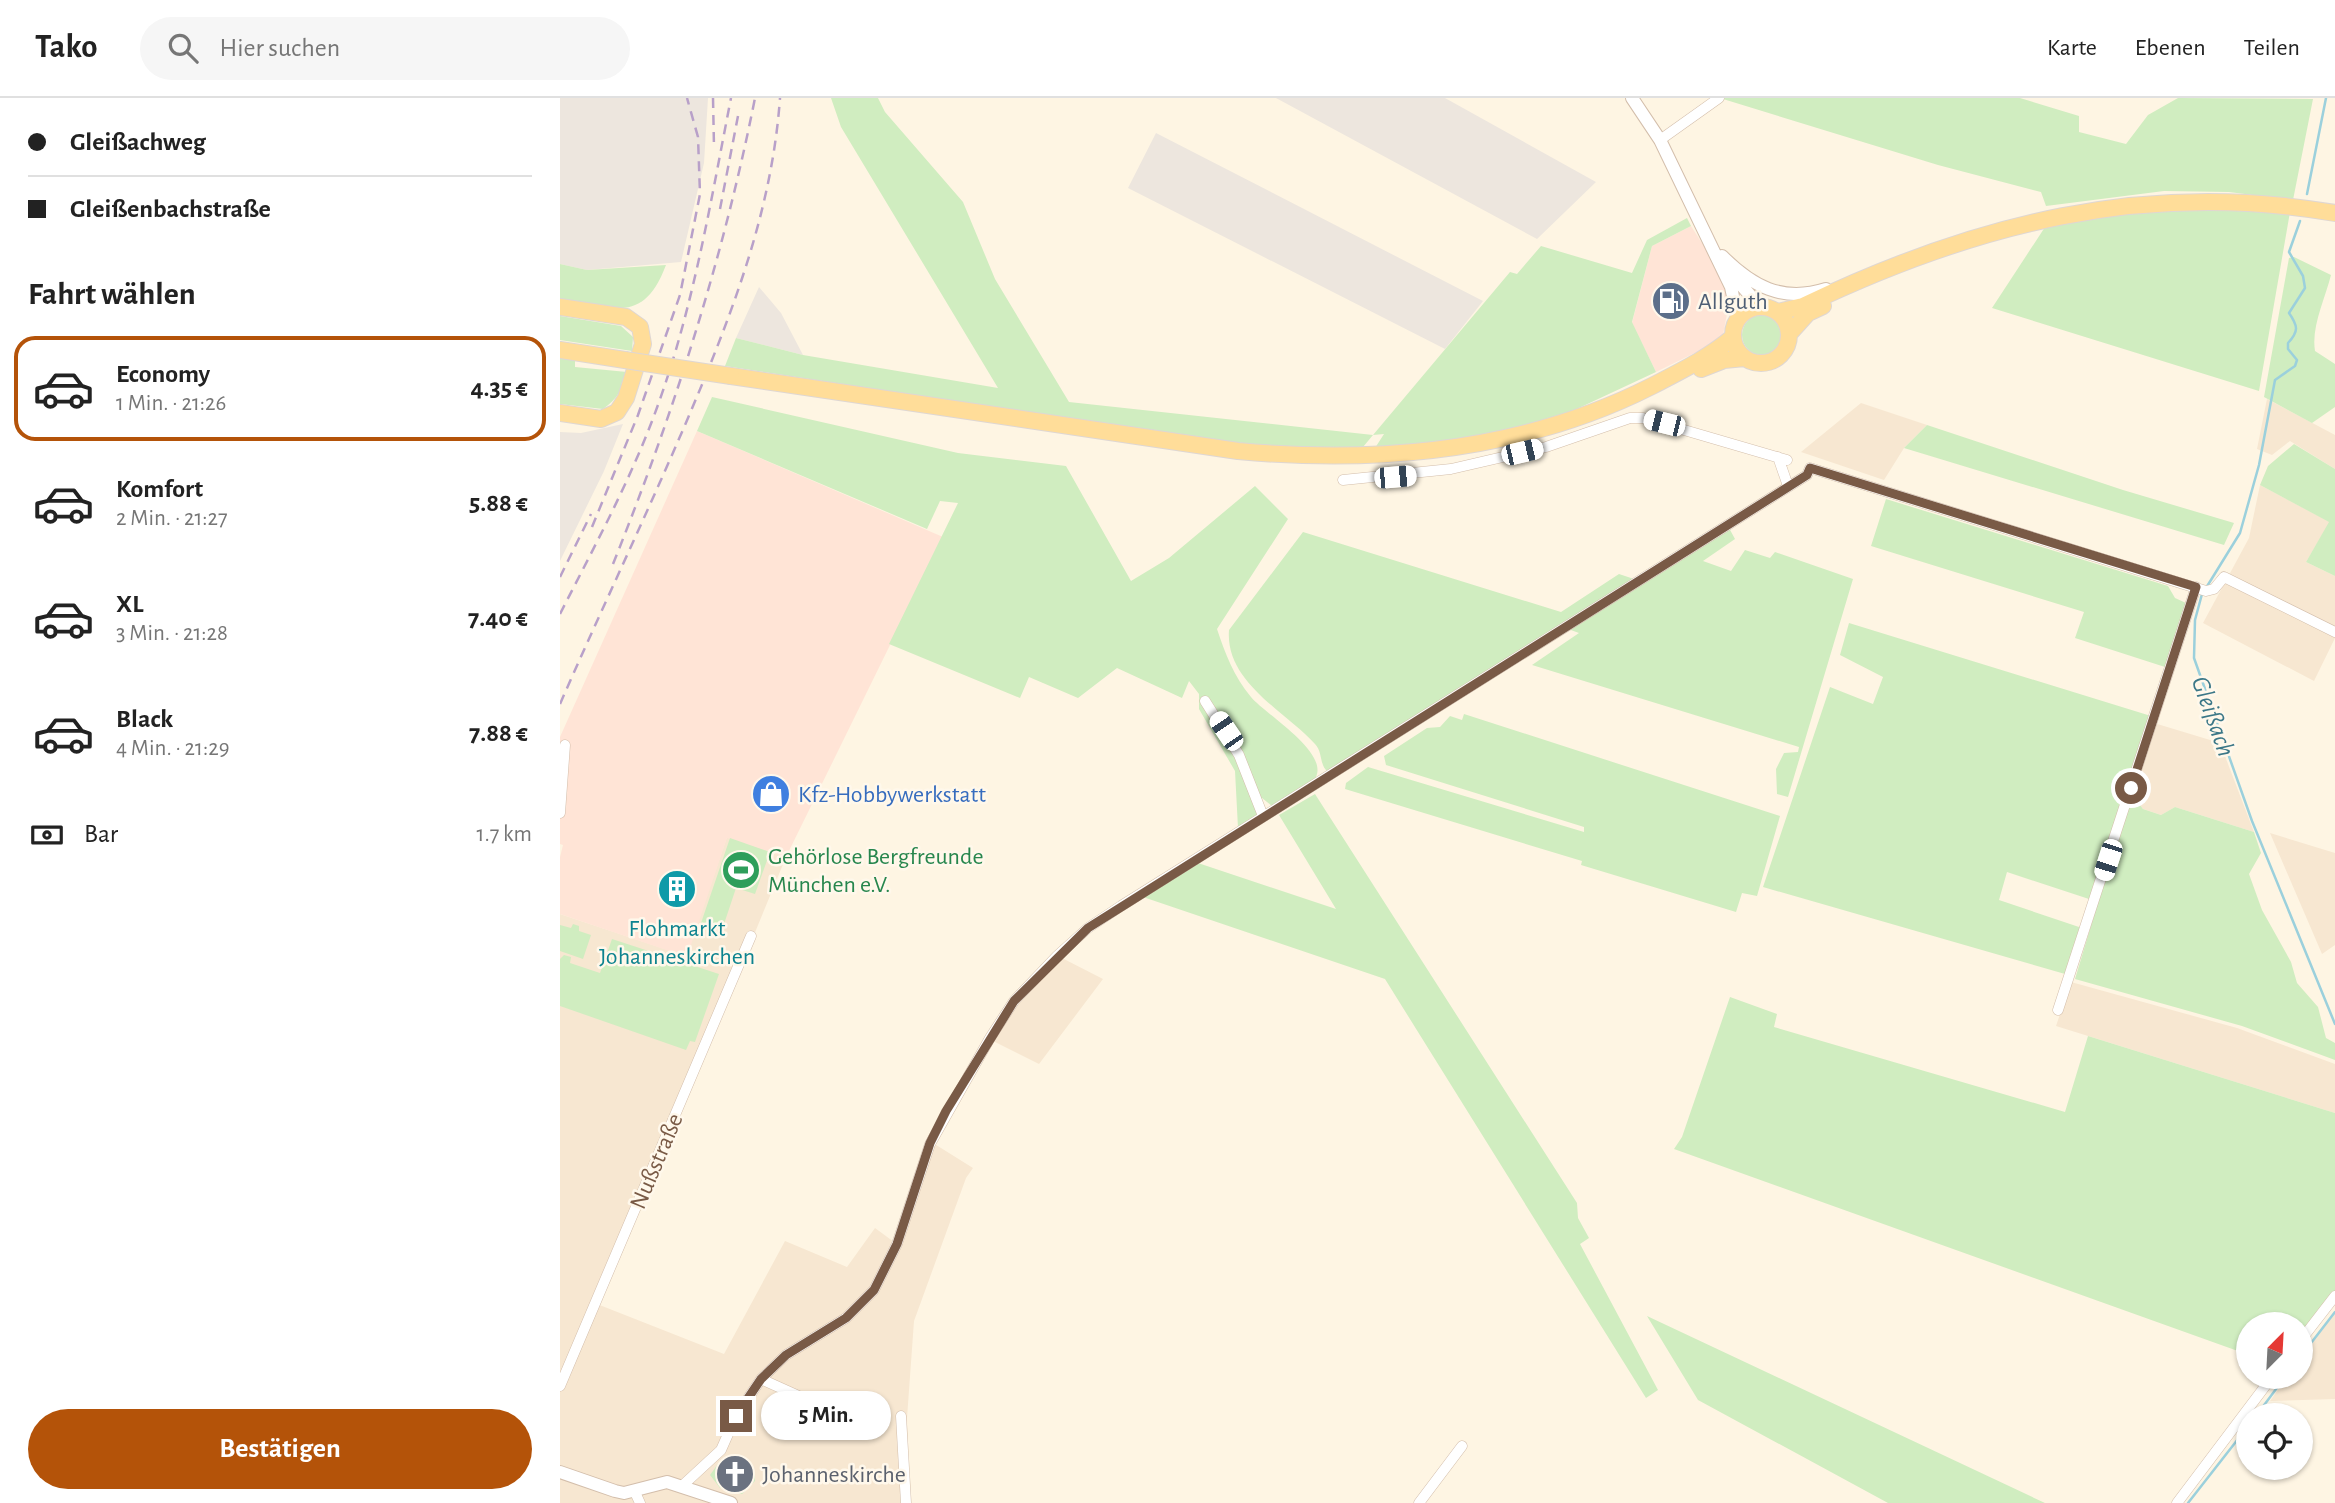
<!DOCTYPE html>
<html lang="de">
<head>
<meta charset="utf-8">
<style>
  :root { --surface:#fff; --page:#f6f6f6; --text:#222; --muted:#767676; --line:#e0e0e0; --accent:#b45309 }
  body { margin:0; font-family:"Alegreya Sans",sans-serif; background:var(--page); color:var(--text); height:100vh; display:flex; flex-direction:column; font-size:26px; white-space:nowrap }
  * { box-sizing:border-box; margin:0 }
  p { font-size:23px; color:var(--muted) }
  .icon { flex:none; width:38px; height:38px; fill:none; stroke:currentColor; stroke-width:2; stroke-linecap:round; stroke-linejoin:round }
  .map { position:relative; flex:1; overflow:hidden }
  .drawer { display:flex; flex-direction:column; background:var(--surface); width:560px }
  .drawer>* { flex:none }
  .guide { display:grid; align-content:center; height:154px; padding:0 28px; background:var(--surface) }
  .needle { width:46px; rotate:24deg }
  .controls { position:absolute; left:1676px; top:1214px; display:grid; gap:14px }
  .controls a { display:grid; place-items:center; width:77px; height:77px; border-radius:50%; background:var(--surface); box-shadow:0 2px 5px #0004; font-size:35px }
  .end { position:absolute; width:32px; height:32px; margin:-16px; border:9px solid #795a46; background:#fff; box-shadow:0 0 0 4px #fff }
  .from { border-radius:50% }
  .bubble { position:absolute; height:49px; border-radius:24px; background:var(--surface); box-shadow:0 2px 5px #0004; font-size:23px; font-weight:700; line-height:49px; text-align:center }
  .car { position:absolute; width:21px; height:42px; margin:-21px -10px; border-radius:9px; box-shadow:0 0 5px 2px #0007; background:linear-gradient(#fff 24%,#345 0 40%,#fff 0 76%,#345 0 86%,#fff 0) }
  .guide b { display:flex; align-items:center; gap:24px; height:66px; font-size:26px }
  .guide b+b { border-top:2px solid var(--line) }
  .guide i { width:18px; height:18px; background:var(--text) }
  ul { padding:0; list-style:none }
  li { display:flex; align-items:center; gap:21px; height:105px; margin:0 14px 10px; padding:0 14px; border:4px solid transparent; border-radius:21px }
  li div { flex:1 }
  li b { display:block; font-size:26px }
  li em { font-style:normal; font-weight:700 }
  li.selected { border-color:var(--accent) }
  li>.icon { width:63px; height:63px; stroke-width:1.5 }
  h2 { padding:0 28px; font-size:32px; line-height:84px }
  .pay { display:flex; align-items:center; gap:18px; height:77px; padding:0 28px; font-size:26px }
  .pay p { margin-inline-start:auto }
  .action { display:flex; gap:14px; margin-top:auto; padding:14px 28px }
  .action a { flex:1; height:80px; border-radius:42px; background:var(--accent); color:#fff; font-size:28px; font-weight:700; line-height:80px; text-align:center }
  header { display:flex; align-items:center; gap:42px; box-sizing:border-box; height:98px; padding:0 35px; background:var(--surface); border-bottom:2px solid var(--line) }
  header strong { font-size:33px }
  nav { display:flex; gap:38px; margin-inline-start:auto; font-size:24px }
  .search { width:490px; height:63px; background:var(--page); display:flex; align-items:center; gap:18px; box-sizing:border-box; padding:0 24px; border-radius:38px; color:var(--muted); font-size:26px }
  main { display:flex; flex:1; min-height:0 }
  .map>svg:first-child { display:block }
  .residential { fill:#f7e7d1 }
  .commercial { fill:#ffe4d6 }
  .industrial { fill:#ede6de }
  .green { fill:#d0edc0 }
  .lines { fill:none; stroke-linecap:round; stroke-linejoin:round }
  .stream { stroke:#9bd0dc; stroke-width:2.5 }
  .minor-casing { stroke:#d3beab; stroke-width:11 }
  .tertiary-casing { stroke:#d3beab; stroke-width:14 }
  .primary-casing { stroke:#dfd7d3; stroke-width:18 }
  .minor { stroke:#fff; stroke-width:10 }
  .tertiary { stroke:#fff; stroke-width:12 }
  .primary { stroke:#fd9; stroke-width:16 }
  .rail { stroke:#b8a0c9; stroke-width:2.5; stroke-dasharray:10 7; stroke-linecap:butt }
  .primary-bridge-casing { stroke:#dfd7d3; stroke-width:18; stroke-linecap:butt }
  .primary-bridge { stroke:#fd9; stroke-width:16 }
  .route { stroke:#795a46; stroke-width:9 }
  .labels { text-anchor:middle; stroke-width:5; stroke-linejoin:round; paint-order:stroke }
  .service-label { font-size:24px; fill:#4e5e75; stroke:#fff8eb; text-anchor:start }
  .shop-label { font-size:24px; fill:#366cbe; stroke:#fff8eb; text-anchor:start }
  .leisure-label { font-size:24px; fill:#27864d; stroke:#fff8eb; text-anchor:start }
  .culture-label { font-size:24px; fill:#0d838f; stroke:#fff8eb }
  .street-label { font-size:24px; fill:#795a46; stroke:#fff8eb }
  .worship-label { font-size:24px; fill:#5b616d; stroke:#fff8eb; text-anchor:start }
  .water-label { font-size:26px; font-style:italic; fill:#3b7787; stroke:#fff8eb }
</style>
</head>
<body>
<header>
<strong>Tako</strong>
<div class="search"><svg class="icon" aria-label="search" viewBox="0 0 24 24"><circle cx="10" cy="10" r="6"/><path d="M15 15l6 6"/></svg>Hier suchen</div>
<nav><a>Karte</a><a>Ebenen</a><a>Teilen</a></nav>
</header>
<main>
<section class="drawer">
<div class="guide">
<b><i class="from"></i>Gleißachweg</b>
<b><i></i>Gleißenbachstraße</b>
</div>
<h2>Fahrt wählen</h2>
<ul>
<li class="selected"><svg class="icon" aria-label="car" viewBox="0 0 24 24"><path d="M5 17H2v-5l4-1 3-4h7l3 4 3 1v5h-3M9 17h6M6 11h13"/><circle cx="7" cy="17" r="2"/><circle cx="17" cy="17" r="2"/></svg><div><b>Economy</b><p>1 Min. · 21:26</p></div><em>4.35 €</em></li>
<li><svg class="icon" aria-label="car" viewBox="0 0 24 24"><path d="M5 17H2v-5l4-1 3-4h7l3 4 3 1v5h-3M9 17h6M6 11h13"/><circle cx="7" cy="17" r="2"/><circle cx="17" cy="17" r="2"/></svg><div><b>Komfort</b><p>2 Min. · 21:27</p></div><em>5.88 €</em></li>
<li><svg class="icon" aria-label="car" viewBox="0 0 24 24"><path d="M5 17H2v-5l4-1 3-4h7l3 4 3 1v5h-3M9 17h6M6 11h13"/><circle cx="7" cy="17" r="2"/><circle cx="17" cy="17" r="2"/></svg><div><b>XL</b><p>3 Min. · 21:28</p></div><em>7.40 €</em></li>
<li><svg class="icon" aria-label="car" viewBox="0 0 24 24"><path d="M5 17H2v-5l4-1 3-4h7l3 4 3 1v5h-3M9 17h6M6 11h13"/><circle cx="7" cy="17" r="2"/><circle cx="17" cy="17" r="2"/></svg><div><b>Black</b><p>4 Min. · 21:29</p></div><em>7.88 €</em></li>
</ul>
<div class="pay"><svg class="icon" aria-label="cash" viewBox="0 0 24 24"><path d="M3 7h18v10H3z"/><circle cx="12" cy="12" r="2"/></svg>Bar<p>1.7 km</p></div>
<div class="action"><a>Bestätigen</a></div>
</section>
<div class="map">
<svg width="1775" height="1405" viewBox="0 0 1775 1405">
  <rect width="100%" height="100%" fill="#fef5e3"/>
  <!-- residential -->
  <path class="residential" d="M1707,301L1775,337V371L1730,343L1712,357L1697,351Z
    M1301,305L1367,327L1344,350L1324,382L1241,354Z
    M1700,387L1770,424L1746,464L1775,478V540L1754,583L1643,525L1689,440Z
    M1594,625L1660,645L1694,734L1615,709L1601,717L1583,711L1571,695Z
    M1710,735L1775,755V847L1762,856Z
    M167,739L226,759L91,1087L37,1206L164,1256L225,1143L287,1169L315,1130L334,1144L373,1045L413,1070L406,1080L354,1223L347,1320L349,1405H0V816L126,858Z
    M500,859L543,881L479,966L433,943L458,905Z
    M1511,884L1677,930L1775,966V1015L1496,928Z
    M1775,1213V1301L1710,1303L1727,1279H1741V1260Z"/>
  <!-- commercial -->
  <path class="commercial" d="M1131,128L1163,178L1170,200L1163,237L1161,242L1096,274L1072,225L1092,148Z
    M137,333L383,439L226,759L167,740L127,859L0,816V759L3,747L0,746V639Z"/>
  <!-- industrial -->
  <path class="industrial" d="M0,0H148L144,65L121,164L27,172L0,166Z
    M716,0H885L1036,84L977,141Z
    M596,35L923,203L885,251L568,90Z
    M199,189L221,215L243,257L176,240Z
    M63,326L44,373L0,463V334L21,335Z"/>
  <!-- green -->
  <path class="green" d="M271,0H318L325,14L403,104L435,181L509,304L813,337L950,174L957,176L981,148L1072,175L1087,142L1127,120L1131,128L1092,148L1072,224L1096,274L1006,316L926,339L815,350L824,336L813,337L803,349L786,351L679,347L165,268L176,240L243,257L438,290L281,29Z
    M1165,0H1460L1519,18V34L1566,46L1588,17L1618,0L1753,1L1733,102L1669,94L1604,93L1486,108L1481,94L1378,67L1163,1Z
    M1630,109L1730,114L1699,293L1432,210L1487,126L1558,114Z
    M1734,159L1771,177C1765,201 1751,229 1755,253L1775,266V309L1752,325L1704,299L1729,160Z
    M0,166L27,172L106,167C83,228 52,209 0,201Z
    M1182 237a20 20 0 1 1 40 0a20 20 0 1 1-40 0Z
    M0,218L61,228L73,239L72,253L0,242Z
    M0,260L15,262V269L67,274C63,291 57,301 43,311L0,306Z
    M152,299L398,355L506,368L571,483L609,460L695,388L728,421L657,531C665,555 674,579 691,599C705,616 768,653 756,679C750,693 725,701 712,708L702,700L695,704L699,717L678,730L675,673L639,611V596L629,583L622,600L557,570L518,600L469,579L460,600L329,546L398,405L380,403L367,431L137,333Z
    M1367,327L1563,392L1674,425L1664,447L1344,350Z
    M1734,346L1775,371V478L1746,464L1769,424L1700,387L1708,368Z
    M1326,401L1608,488L1615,500L1626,505L1605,569L1515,540L1524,514L1311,448Z
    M1169,430L1175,441L1143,463L1171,473L1185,452L1210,460L1215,454L1293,481L1228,699L1217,696L1216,671L1224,655L1238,654L1239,649L972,567L1019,535L1008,531Z
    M743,434L1001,514L1059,476L1074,481L768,674C759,667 763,654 755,646C725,613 665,584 669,532Z
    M1289,525L1591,618L1532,802L1447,774L1439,802L1522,830L1505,876L1203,789L1270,589L1313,606L1323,579L1280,557Z
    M904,616L1220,718L1197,798L1182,795L1176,814L1021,767L1022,763L785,691L786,685L808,669L1024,734V729L826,667L824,658L867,630L880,629L890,618L902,622Z
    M1571,695L1583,711L1601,717L1615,709L1694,734L1701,755L1689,776L1702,812L1731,864L1737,885L1758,909L1766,940L1775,945V962L1682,928L1515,881Z
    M755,696L1017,1105L1018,1120L1029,1140L1020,1146L1098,1292L1086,1300L825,881L583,799L635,764L776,811L719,717Z
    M170,740L210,754L195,796L176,790L162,832L141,825Z
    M13,826L19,828V833L31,837L23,861L0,853V827L11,830Z
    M52,841L159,876L135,944L130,943L126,952L0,908V861L4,857L11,859L10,865L40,875Z
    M1170,899L1217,916L1214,929L1505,1014L1528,938L1775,1015V1194L1741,1239V1227H1689V1257L1114,1051L1122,1039Z
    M1087,1218L1485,1405H1328L1138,1302Z
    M177,1358L195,1376V1383L182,1396L160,1390L150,1377L160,1363Z"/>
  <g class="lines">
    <!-- stream -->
    <path class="stream" d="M1747,96L1766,0
      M1646,490L1680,435L1699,367L1715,282L1735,268L1737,262L1728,251V245C1739,233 1738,228 1729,215L1745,190L1743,178L1729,154L1740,123
      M1642,496L1635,522L1634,560L1692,723L1775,926
      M1741,1258L1775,1214
      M1696,1318L1725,1279
      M1628,1405L1689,1327"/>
    <defs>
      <path id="minor" d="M1100,42L1159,0
        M1218,359L1228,388
        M783,382L891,371L986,349L1070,320H1083L1227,362
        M645,603L679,657L703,718
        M0,715L5,647
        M1498,912L1636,489
        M1741,1242L1775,1198
        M201,1281L283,1318
        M0,1288L191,838
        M341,1318L346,1405
        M122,1388L161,1352L176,1318L201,1281L226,1257L286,1220L314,1192L337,1146L370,1046L430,940L454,903L497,858L528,830L561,808L1209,401L1247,377L1250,370L1646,493L1654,491L1664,479L1775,534
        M74,1392L80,1405
        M859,1405L902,1348
        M1617,1405L1712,1279"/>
      <path id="tertiary" d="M1072,0L1100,42L1171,189L1178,222
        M1162,158C1192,188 1222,205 1266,191
        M1171,175L1200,209
        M0,1374L55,1393L64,1395L107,1384L171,1405"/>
      <path id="primary" d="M1173 237a28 28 0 1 1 56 0a28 28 0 1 1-56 0Z
        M0,209L66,219L80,229L83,246L66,300L57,314L41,321L0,315
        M1218,214L1243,208C1414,126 1584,82 1775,115
        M1230,235L1248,215L1263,208
        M0,252L65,262
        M1141,271L1164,262L1185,260
        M171,278L678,353C819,366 964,353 1092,288C1121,273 1148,260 1173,239"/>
    </defs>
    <!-- minor casing -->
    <use href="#minor" class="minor-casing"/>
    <!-- tertiary casing -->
    <use href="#tertiary" class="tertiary-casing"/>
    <!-- primary casing -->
    <use href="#primary" class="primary-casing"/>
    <!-- minor -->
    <use href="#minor" class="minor"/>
    <!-- tertiary -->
    <use href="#tertiary" class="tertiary"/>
    <!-- primary -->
    <use href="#primary" class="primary"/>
    <!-- rail -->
    <path class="rail" d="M153,0L154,49
      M160,111L178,18
      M32,429L78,317L120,197L140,96L138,39L127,0
      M53,466C114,314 163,161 195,0
      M0,479L31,416
      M0,516C35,447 73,378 99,304C134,206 151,102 171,0
      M0,606C42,510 87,416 128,320C172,216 212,113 220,0"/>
    <defs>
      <path id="primary-bridge" d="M65,262L171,278"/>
    </defs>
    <!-- primary-bridge casing -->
    <use href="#primary-bridge" class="primary-bridge-casing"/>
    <!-- primary-bridge -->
    <use href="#primary-bridge" class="primary-bridge"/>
  </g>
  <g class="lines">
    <!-- route -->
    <path class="route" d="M176,1318L201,1281L226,1257L286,1220L314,1192L337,1146L370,1045L386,1013L454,903L528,830L1209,401L1247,377L1250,370L1636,489L1571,690"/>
  </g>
  <!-- icons -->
  <defs>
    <symbol id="fuel-disc" viewBox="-11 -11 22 22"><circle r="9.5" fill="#5c6f8a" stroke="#fff8eb"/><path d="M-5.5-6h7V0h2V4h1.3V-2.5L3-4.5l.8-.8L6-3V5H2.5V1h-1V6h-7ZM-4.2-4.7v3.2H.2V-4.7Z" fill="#fff"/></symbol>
    <symbol id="shop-disc" viewBox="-11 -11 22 22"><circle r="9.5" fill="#3f7fe0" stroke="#fff8eb"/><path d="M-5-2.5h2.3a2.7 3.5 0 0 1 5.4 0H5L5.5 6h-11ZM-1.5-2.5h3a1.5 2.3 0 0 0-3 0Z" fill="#fff"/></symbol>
    <symbol id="stadium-disc" viewBox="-11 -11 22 22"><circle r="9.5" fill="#2e9e5b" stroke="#fff8eb"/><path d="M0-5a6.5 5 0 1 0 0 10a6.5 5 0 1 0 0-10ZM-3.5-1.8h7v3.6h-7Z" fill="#fff"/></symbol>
    <symbol id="building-disc" viewBox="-11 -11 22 22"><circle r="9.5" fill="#0f9aa8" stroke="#fff8eb"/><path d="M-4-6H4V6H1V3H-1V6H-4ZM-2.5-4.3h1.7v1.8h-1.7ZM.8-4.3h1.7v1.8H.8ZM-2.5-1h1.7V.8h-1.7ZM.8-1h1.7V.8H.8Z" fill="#fff"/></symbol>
    <symbol id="church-disc" viewBox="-11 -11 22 22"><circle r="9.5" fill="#6b7280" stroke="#fff8eb"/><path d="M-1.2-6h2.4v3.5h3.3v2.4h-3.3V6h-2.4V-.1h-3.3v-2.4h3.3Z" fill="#fff"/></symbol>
  </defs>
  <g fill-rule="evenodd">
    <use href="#fuel-disc" x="1089" y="181" width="44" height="44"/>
    <use href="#shop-disc" x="189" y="674" width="44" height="44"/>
    <use href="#stadium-disc" x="159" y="750" width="44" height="44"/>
    <use href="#building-disc" x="95" y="769" width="44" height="44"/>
    <use href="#church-disc" x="153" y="1354" width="44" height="44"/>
  </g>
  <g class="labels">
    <!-- service labels -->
    <g class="service-label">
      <text x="1138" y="211">Allguth</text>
    </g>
    <!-- shop labels -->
    <g class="shop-label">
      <text x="238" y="704">Kfz-Hobbywerkstatt</text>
    </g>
    <!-- leisure labels -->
    <g class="leisure-label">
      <text x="208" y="766">Gehörlose Bergfreunde<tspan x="208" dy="28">München e.V.</tspan></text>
    </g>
    <!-- culture labels -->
    <g class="culture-label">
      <text x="117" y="838">Flohmarkt<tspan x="117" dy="28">Johanneskirchen</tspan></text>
    </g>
    <!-- street labels -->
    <g class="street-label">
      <text transform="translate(96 1063) rotate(-67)" y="8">Nußstraße</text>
    </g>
    <!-- worship labels -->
    <g class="worship-label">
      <text x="202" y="1384">Johanneskirche</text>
    </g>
    <!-- water labels -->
    <g class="water-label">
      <text transform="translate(1654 618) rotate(70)" y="9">Gleißach</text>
    </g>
  </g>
</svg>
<div class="controls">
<a><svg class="needle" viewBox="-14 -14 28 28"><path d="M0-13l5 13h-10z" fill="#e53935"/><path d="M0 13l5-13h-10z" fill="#767676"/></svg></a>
<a><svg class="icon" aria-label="locate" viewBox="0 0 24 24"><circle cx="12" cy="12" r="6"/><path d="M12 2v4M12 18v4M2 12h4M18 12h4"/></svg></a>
</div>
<i class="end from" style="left:1571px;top:690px"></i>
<i class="end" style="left:176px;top:1318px"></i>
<div class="bubble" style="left:201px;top:1293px;width:130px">5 Min.</div>
<i class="car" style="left:1104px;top:325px;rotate:284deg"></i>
<i class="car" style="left:962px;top:354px;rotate:77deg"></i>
<i class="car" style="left:835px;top:379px;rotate:85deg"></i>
<i class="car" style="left:666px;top:633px;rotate:326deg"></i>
<i class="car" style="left:1548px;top:762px;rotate:198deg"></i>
</div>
</main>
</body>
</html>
